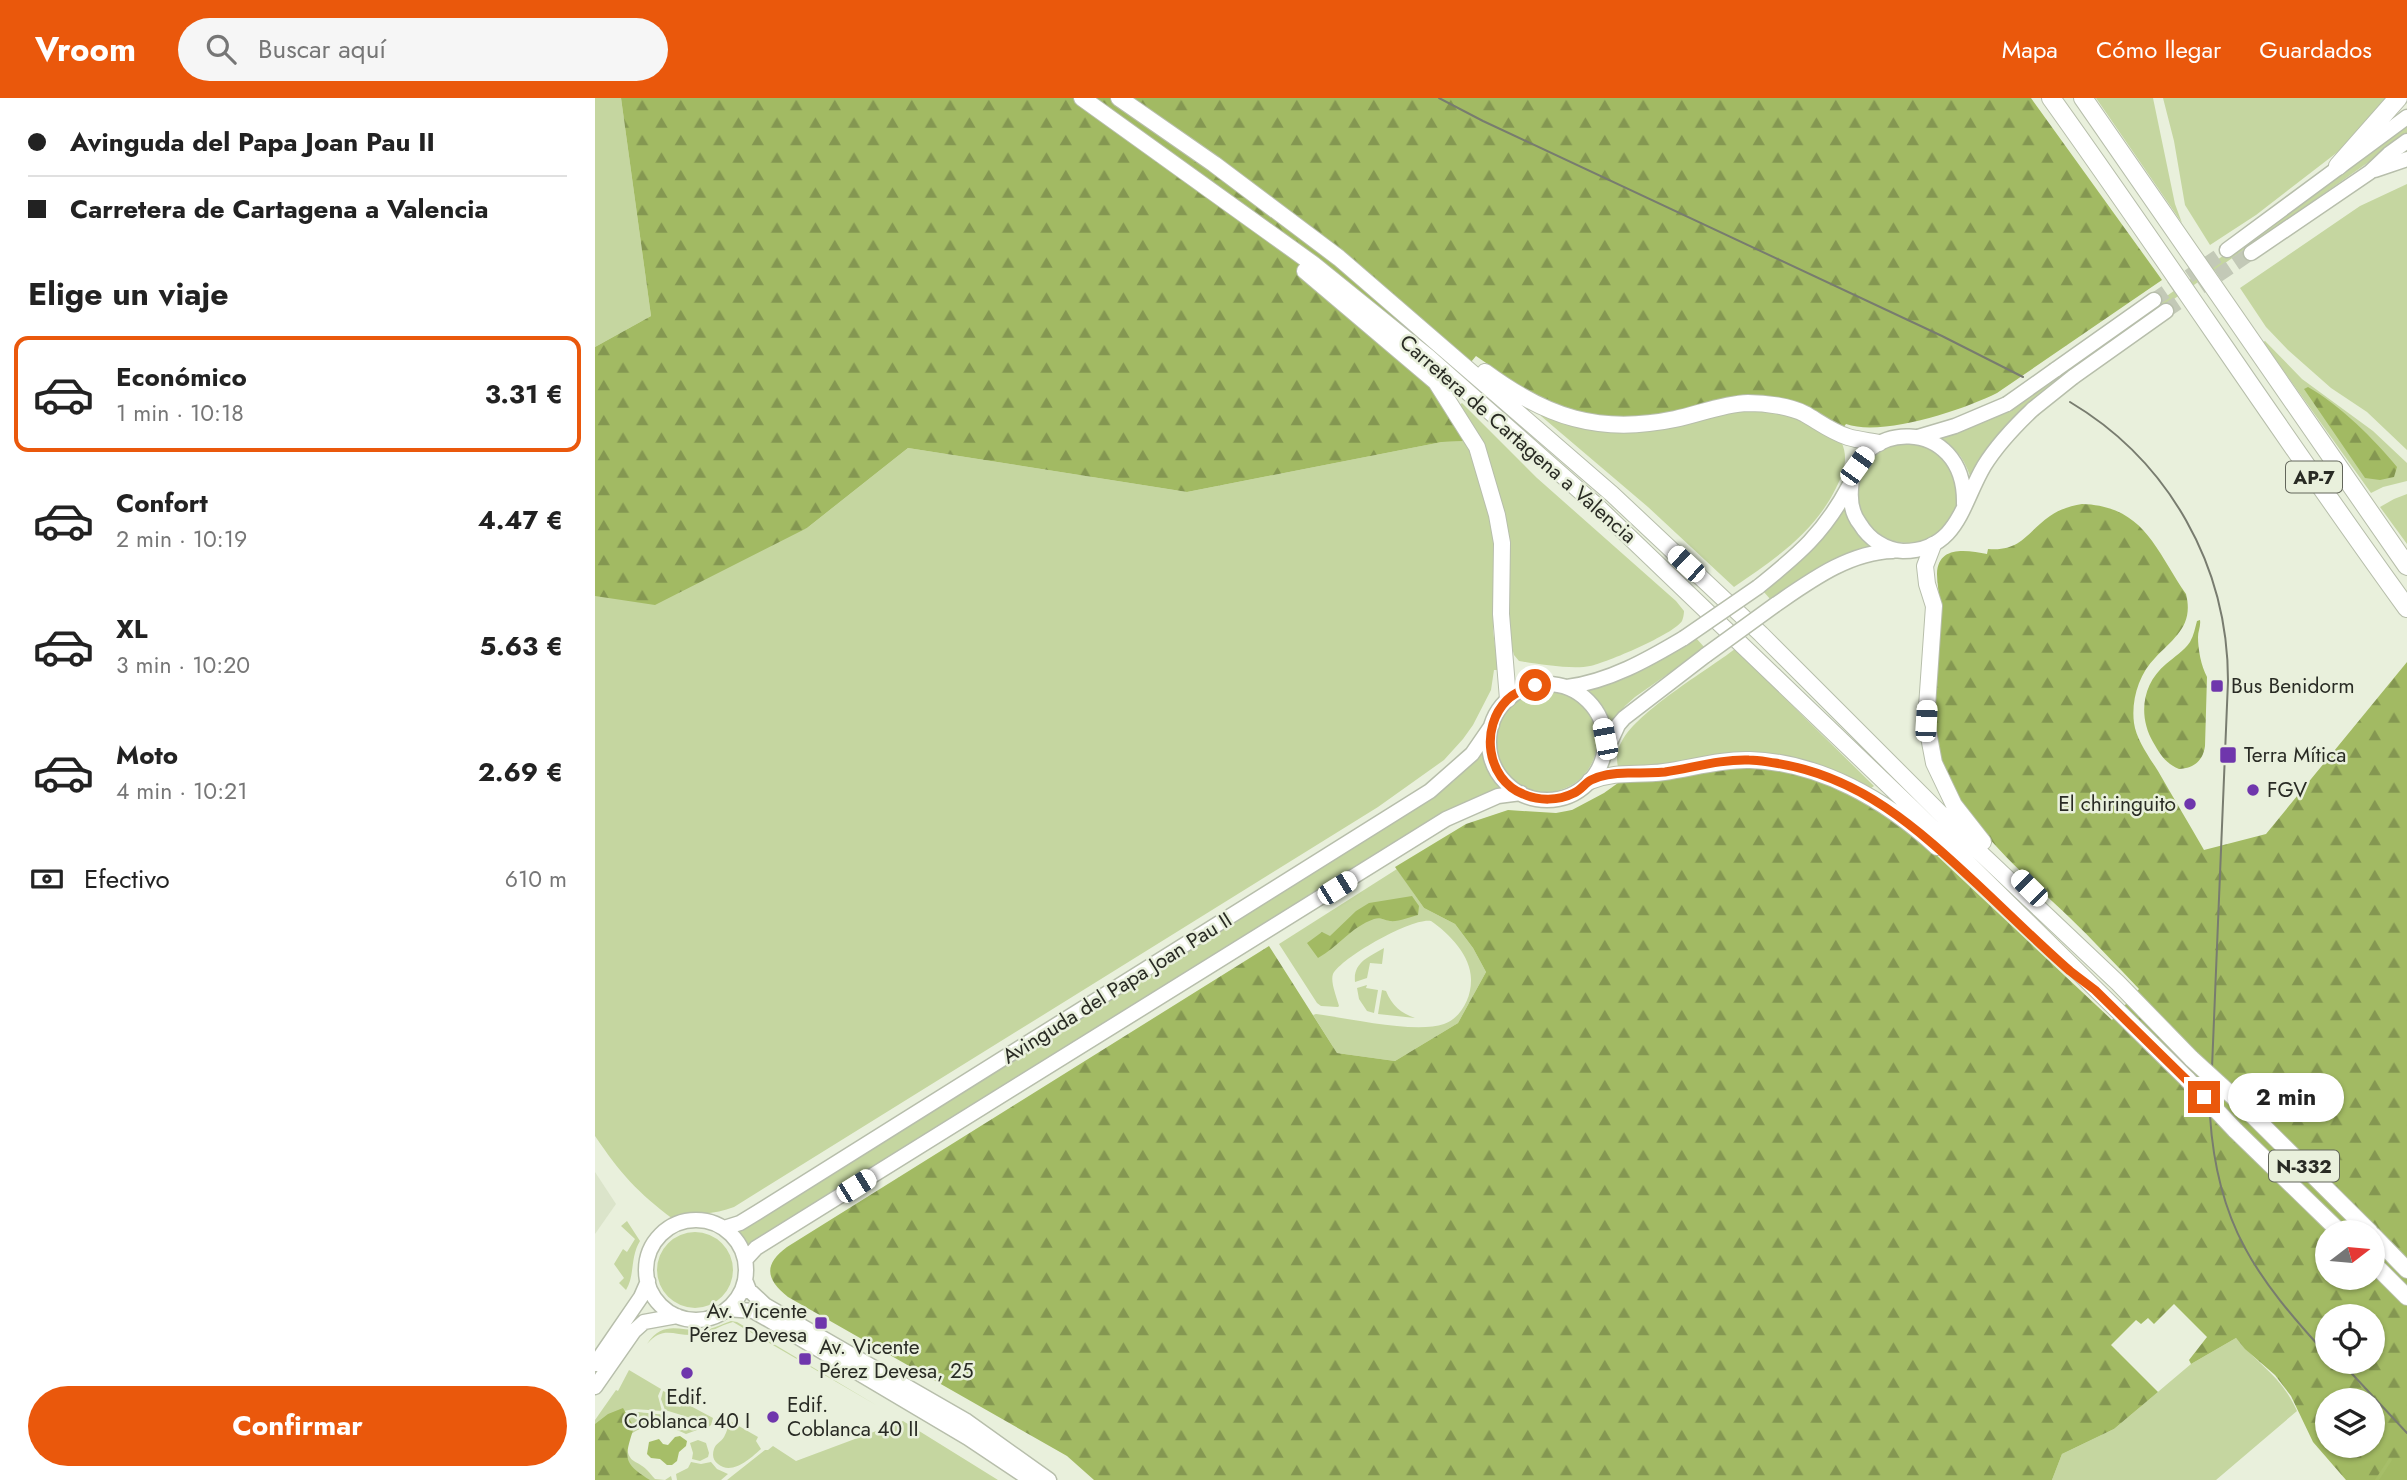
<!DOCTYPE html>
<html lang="es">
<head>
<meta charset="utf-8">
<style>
  :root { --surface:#fff; --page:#f6f6f6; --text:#222; --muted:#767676; --line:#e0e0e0; --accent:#ea580c }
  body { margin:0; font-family:Jost,sans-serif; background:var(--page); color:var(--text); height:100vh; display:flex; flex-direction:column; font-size:26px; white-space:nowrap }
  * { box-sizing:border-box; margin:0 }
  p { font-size:23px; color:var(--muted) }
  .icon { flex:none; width:38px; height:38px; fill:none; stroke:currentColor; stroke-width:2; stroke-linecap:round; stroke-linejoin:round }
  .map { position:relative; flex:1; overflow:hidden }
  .sheet { display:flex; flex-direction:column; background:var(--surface); width:595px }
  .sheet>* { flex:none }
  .top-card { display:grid; align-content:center; height:154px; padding:0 28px; background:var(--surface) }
  .needle { width:46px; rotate:74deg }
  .fabs { position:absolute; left:1720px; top:1122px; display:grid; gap:14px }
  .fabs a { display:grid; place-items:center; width:70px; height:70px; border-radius:50%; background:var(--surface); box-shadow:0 2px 5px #0004; font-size:35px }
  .end { position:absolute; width:32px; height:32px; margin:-16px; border:9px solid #ea580c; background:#fff; box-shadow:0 0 0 4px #fff }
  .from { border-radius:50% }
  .bubble { position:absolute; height:49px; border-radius:24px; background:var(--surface); box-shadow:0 2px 5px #0004; font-size:23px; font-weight:700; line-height:49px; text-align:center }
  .car { position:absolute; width:21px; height:42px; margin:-21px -10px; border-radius:9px; box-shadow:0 0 5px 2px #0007; background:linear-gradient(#fff 24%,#345 0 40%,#fff 0 76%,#345 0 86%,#fff 0) }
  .top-card b { display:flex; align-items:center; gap:24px; height:66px; font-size:26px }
  .top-card b+b { border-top:2px solid var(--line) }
  .top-card i { width:18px; height:18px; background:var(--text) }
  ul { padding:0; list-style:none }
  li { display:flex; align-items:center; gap:21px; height:116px; margin:0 14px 10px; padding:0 14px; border:4px solid transparent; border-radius:14px }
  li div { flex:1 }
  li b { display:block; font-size:26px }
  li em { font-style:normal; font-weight:700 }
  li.selected { border-color:var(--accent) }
  li>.icon { width:63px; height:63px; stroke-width:1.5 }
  h2 { padding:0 28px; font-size:32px; line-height:84px }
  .pay { display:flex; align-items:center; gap:18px; height:77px; padding:0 28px; font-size:26px }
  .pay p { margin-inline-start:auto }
  .cta { display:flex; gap:14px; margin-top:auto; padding:14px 28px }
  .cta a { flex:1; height:80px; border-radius:42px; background:var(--accent); color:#fff; font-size:28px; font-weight:700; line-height:80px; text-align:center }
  header { display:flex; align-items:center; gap:42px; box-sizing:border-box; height:98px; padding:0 35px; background:var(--accent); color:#fff }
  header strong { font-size:33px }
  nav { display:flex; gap:38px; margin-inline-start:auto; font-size:24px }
  .search { width:490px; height:63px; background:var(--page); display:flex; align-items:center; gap:18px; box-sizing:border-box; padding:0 24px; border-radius:38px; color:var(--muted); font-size:26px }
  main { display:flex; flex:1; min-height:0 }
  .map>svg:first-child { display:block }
  .built { fill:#dbe4ca }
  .green { fill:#c5d6a0 }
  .forest { fill:url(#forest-firs); fill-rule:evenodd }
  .water { fill:#a6be68 }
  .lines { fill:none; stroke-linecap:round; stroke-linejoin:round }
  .stream { stroke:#a6be68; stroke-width:3.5 }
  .secondary-tunnel { stroke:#c3c9b7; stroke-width:14; stroke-dasharray:14 7; stroke-linecap:butt }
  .secondary-casing { stroke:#b7beab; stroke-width:17 }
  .trunk-casing { stroke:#b7beab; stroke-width:18 }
  .motorway-casing { stroke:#b7beab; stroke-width:20 }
  .secondary { stroke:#fff; stroke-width:14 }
  .trunk { stroke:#fff; stroke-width:16 }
  .motorway { stroke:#fff; stroke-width:18 }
  .tram { stroke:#787c6f; stroke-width:2 }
  .secondary-bridge-casing { stroke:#b7beab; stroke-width:17; stroke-linecap:butt }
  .trunk-bridge-casing { stroke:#b7beab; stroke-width:18; stroke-linecap:butt }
  .secondary-bridge { stroke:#fff; stroke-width:14 }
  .trunk-bridge { stroke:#fff; stroke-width:16 }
  .route { stroke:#ea580c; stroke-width:9 }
  .poi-dot { fill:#6f36ac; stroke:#e9f0dc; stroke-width:2.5 }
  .labels { text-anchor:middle; stroke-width:5; stroke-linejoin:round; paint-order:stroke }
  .shield { fill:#e9f0dc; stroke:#63665b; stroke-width:2 }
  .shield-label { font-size:19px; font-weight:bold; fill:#292b24 }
  .street-label { font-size:21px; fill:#292b24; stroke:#e9f0dc }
  .poi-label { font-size:21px; fill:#292b24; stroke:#e9f0dc; text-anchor:start }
</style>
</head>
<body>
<header>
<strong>Vroom</strong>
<div class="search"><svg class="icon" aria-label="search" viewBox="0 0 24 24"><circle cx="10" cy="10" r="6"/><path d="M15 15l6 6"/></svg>Buscar aquí</div>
<nav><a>Mapa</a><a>Cómo llegar</a><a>Guardados</a></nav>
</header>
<main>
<section class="sheet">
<div class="top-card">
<b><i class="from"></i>Avinguda del Papa Joan Pau II</b>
<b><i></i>Carretera de Cartagena a Valencia</b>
</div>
<h2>Elige un viaje</h2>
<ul>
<li class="selected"><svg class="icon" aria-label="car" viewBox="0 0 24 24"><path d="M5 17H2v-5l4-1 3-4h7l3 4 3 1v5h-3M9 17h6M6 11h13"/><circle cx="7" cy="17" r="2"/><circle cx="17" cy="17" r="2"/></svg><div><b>Económico</b><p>1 min · 10:18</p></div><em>3.31 €</em></li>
<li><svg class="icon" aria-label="car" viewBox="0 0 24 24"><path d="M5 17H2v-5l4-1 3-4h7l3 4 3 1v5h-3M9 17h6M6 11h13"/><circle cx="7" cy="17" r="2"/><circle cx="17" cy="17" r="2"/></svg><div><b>Confort</b><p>2 min · 10:19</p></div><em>4.47 €</em></li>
<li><svg class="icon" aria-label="car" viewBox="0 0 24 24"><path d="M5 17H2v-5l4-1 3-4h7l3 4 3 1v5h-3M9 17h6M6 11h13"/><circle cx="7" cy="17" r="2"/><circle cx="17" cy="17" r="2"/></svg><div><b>XL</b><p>3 min · 10:20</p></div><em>5.63 €</em></li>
<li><svg class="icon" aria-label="car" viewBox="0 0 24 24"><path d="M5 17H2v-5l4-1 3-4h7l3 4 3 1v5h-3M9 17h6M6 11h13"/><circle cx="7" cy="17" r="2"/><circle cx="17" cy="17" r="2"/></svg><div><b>Moto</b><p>4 min · 10:21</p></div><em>2.69 €</em></li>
</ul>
<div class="pay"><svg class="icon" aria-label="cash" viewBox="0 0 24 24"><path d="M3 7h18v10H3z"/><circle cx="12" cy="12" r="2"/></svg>Efectivo<p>610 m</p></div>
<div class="cta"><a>Confirmar</a></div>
</section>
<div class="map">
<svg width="1812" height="1382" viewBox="0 0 1812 1382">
  <defs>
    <pattern id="forest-firs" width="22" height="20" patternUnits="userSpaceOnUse" patternTransform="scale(1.75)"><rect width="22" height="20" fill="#a2ba63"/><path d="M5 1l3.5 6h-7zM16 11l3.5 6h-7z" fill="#849751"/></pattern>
  </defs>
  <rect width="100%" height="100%" fill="#e9f0dc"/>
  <!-- built -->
  <path class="built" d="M0,1074L21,1106L0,1136Z"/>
  <!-- green -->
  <path class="green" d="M0,0H26L56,218L0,249Z
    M1501,0H1558L1580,106L1587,125Z
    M1568,0H1797L1753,46L1661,117L1615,147L1590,107L1579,43Z
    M1812,26V37L1552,220L1391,354L1375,378C1369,359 1358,347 1341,338L1428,301Z
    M1812,86V352L1772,314L1736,290L1693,252L1671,229L1645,190L1765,108Z
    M1670,243L1707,281L1778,333L1812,365V383L1788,389L1776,395L1668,244Z
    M867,305L942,380L1081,503L1089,513C1089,516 1088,521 1087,523C1079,536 1011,565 995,568C979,572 941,566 924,563L919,557L914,539C912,485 916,428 898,376C890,352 876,330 863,308Z
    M1150,310L1199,317L1246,343C1254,360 1249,374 1241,390C1219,435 1180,461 1139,489L1053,409L946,318L948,316L980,325Z
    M872,343L899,431L902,477L898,532L903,572H899L896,592L878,627L868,641L849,662L783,709L139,1109C119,1117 99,1115 78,1121C43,1095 25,1075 0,1038V498L212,430L313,350L592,394L847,344Z
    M1263 395a50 50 0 1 1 100 0a50 50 0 1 1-100 0Z
    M1812,396V446L1785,409L1799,401Z
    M1251,408L1267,440L1276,448L1245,459L1176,502L1168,493C1204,465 1224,446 1251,408Z
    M1101,540L1110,550L1040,599L1030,608L1015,630L1011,615L992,592L1029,581L1054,569Z
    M1140,551L1279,688L1275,691L1036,667L1023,669C1021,660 1022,651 1027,643C1043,613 1111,573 1140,551Z
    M900 643a51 51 0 1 1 102 0a51 51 0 1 1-102 0Z
    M889,650L895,671L909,690L851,713L151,1148L141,1132L838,699L859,683Z
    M802,771L829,810L860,826L878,850L891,874L863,925L800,963L742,955L718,917L721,916C753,920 820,936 849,926C866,920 876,900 876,883C877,859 855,836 836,823C818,819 747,859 738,876C735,884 742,900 744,908L743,909L726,908L722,905L684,846Z
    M789,850L787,866L775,865L772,880L760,884C758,864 774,859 789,850Z
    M772,887L771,890L783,892L779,915L772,913L764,901L762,890Z
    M787,892L791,893C797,908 806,915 820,920L783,916Z
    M32,1123L45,1143C35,1159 40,1178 31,1192L24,1185L29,1180L19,1166L28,1151L32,1154L40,1141L26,1128Z
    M62 1172a38 38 0 1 1 76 0a38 38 0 1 1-76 0Z
    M136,1223L142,1224L281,1307L138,1224C125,1227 112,1237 99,1237C79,1238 68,1227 52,1246C69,1221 85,1234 109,1232C118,1231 127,1226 136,1223Z
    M1641,1240C1664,1268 1686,1277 1702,1313L1621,1382H1457L1467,1356L1519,1331L1596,1266Z
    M34,1272L66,1291L63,1298L67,1313L39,1311L29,1313L0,1349V1322L21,1292L23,1293Z
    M68,1293L75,1296L76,1307L85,1309L90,1305L118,1320L116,1327L111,1331L99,1321L70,1312L66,1301Z
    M42,1314C59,1316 91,1317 102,1332L91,1336C73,1327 54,1323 36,1336L31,1317Z
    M135,1323L163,1339L161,1343L166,1351C156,1360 137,1378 123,1366C118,1362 117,1357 119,1351C121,1345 126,1344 129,1339C132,1334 133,1328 135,1323Z
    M308,1323L403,1382H132L170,1352H173L178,1348L201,1363Z
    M103,1342L111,1345L114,1355L113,1359L105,1363L97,1361L98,1355L95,1345Z
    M32,1345C32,1366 41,1361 52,1372C55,1375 57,1378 60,1381L70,1382L76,1378L77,1382H16Z
    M96,1364L106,1366L116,1364L122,1371L133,1376L126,1382H82L81,1376L93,1370Z"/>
  <!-- forest -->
  <path class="forest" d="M26,0H1436L1567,182L1402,295C1368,312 1287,339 1251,326L1248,330L1207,309L1032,319L1002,317L968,310L936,296L881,258L851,294L872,343L847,344L592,394L313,350L212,430L60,507L0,498V249L56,218Z
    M1713,289C1744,306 1780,342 1802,369L1799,379L1785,382L1770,380L1709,291Z
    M1487,406C1549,408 1560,451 1591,496C1599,528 1579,540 1560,560C1544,576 1536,602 1539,625C1541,641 1554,659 1563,673C1578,699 1594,726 1609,752L1671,736L1812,564V1382H1751L1718,1344L1696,1298L1680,1277L1650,1251L1641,1240L1596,1266L1594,1262L1612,1239L1579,1206L1559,1226L1553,1220L1546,1226L1541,1222L1516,1247L1563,1294L1519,1331L1467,1356L1457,1382H499L472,1358L193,1199C171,1181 168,1167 192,1149L674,848L742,955L800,963L863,925L891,874L878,850L860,826L829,810L800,769L871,726L913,712L961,715L977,712L1009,695L1023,685L1025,679L1158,669L1200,674L1255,692L1321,738L1517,922L1544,891C1521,867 1498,842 1474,819C1420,767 1347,709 1337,629C1336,617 1338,604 1339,592C1341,562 1344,532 1344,502C1344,493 1342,484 1342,476C1343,446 1374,453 1392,456L1393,451C1426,454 1432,434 1455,418C1465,411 1476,408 1487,406ZM1732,1134H1778V1180H1732ZM1732,1218H1778V1264H1732ZM1732,1302H1778V1348H1732Z
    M1605,522C1606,528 1603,533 1603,539C1603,551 1606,568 1612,579L1610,648C1608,663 1599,670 1584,671C1570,665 1565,656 1558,644C1543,618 1547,586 1571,566C1579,559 1589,553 1595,544C1599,537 1600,530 1602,523Z
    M817,798L824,808L823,817C815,819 803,824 795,823C788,822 786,819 779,821C756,829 743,849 723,860L712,845L727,834L735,838L761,813L774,805Z
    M28,1310L39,1329C30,1359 26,1364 55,1382H0V1326L13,1316Z"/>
  <!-- water -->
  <path class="water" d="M85,1338L92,1343L91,1348L84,1354L82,1363L77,1367H72L65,1361L56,1360L52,1356L54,1344L64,1341L68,1346L73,1347L80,1339Z"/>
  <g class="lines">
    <!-- stream -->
    <path class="stream" d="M1782,1382L1795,1362"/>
    <!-- secondary-tunnel -->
    <path class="secondary-tunnel" d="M1559,202L1632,152
      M1571,213L1656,155"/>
    <defs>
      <path id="secondary" d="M1780,72L1812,61
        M1632,152L1812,19
        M1656,155L1775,74L1794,56L1812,43
        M1460,272L1559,202
        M1478,279L1571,213
        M1323,339L1360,328L1412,306
        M1369,406C1371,316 1259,321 1256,391C1255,404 1257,416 1265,426C1274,441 1290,452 1308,453C1363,453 1367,405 1389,368C1402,347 1420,328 1438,311
        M1163,489C1204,456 1229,435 1254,388
        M1180,507C1215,483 1254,454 1298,453
        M894 644a58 58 0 1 1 116 0a58 58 0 1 1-116 0Z
        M972,589C1015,583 1052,562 1089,540
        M1012,651L1023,627L1029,620L1111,557
        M51 1172a50 50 0 1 1 100 0a50 50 0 1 1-100 0Z
        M129,1130L145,1125L163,1114L835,693L877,656L897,627
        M150,1162L161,1150L851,721L903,698L926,695
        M150,1182L154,1192L170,1207L370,1322L454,1382
        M132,1211L158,1213L174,1222L373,1340L436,1382
        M0,1266L46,1199L53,1183
        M0,1289L39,1233L49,1224L82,1218"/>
      <path id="trunk" d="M487,0L718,166L833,259L1002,408L1319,712L1593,982
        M524,0L619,66L744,160L1017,396L1166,536L1377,747L1523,885L1597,961
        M710,173L841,284L882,349L902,417L907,445L906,516L913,601
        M890,274C951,319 1004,337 1080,321C1104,316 1127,306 1153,305C1170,305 1195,308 1210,316C1224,324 1237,334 1253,339C1263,342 1274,343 1284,345
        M1338,447L1330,468L1332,486L1339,508L1331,623L1339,665L1359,707L1388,744
        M995,683C1024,672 1041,678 1069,674C1097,670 1127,661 1155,662C1225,664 1291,702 1342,749
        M1643,1003L1775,1134
        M1640,1032L1745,1134
        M1778,1137L1812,1172
        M1778,1165L1812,1199"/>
      <path id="motorway" d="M1456,0C1577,169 1690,342 1812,510
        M1488,0L1812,468
        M1743,68L1803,0"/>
    </defs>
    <!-- secondary casing -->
    <use href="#secondary" class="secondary-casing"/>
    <!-- trunk casing -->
    <use href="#trunk" class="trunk-casing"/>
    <!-- motorway casing -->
    <use href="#motorway" class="motorway-casing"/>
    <!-- secondary -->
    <use href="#secondary" class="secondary"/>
    <!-- trunk -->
    <use href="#trunk" class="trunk"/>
    <!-- motorway -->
    <use href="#motorway" class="motorway"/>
    <!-- tram -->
    <path class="tram" d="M844,0L888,23L1347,238L1428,279
      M1475,304C1574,363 1633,468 1633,583L1615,1018C1622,1127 1661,1179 1732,1257
      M1746,1264L1812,1335"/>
    <defs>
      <path id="secondary-bridge" d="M1412,306L1460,272
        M1438,311L1478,279
        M1089,540L1163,489
        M1111,557L1180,507"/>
      <path id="trunk-bridge" d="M1597,961L1643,1003
        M1593,982L1640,1032"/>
    </defs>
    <!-- secondary-bridge casing -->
    <use href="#secondary-bridge" class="secondary-bridge-casing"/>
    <!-- trunk-bridge casing -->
    <use href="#trunk-bridge" class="trunk-bridge-casing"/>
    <!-- secondary-bridge -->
    <use href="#secondary-bridge" class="secondary-bridge"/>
    <!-- trunk-bridge -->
    <use href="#trunk-bridge" class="trunk-bridge"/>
  </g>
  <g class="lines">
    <!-- route -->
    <path class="route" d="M940,587C930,591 920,594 912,602C885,629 891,681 928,696C944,703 963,703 979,695C986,692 990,685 996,682C1008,676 1020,675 1033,675C1045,675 1058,675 1070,674C1097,670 1126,661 1154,662C1163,662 1172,664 1180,665C1265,678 1322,730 1382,786C1413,815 1443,845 1475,873L1500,892L1609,999"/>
  </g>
  <!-- markers -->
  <g class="poi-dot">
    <rect x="1615" y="581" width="14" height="14" rx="3.5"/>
    <rect x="1624" y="648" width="18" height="18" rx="3.5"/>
    <circle cx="1658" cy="692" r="7"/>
    <circle cx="1595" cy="706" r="7"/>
    <rect x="219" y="1218" width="14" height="14" rx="3.5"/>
    <rect x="203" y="1254" width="14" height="14" rx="3.5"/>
    <circle cx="92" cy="1275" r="7"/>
    <circle cx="178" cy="1319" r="7"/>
  </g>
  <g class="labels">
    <!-- shield labels -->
    <g class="shield">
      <rect x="1691" y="363.5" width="56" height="31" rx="5"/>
      <rect x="1674" y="1052.5" width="70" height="31" rx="5"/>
    </g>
    <g class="shield-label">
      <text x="1719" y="386">AP-7</text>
      <text x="1709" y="1075">N-332</text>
    </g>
    <!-- street labels -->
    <g class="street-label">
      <text transform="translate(923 341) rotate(41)" y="7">Carretera de Cartagena a Valencia</text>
      <text transform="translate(522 890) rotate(-32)" y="7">Avinguda del Papa Joan Pau II</text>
    </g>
    <!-- poi labels -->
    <g class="poi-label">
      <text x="1636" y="595">Bus Benidorm</text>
      <text x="1649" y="664">Terra Mítica</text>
      <text x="1672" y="699">FGV</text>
      <text x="1581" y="713" text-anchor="end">El chiringuito</text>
      <text x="212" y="1220" text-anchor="end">Av. Vicente<tspan x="212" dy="24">Pérez Devesa</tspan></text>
      <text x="224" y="1256">Av. Vicente<tspan x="224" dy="24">Pérez Devesa, 25</tspan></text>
      <text x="92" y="1306" text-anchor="middle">Edif.<tspan x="92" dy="24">Coblanca 40 I</tspan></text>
      <text x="192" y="1314">Edif.<tspan x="192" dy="24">Coblanca 40 II</tspan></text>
    </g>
  </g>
</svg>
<div class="fabs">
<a><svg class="needle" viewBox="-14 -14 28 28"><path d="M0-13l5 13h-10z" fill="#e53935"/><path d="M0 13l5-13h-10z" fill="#767676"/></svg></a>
<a><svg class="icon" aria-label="locate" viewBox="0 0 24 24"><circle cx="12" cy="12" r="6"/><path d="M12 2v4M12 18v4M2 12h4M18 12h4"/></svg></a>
<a><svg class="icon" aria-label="layers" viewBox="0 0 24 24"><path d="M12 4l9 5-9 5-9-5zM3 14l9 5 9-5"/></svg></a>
</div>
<i class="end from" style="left:940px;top:587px"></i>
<i class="end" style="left:1609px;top:999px"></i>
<div class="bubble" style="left:1633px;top:975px;width:116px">2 min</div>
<i class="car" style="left:1262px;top:368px;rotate:36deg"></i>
<i class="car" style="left:1091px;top:466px;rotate:313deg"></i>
<i class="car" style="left:1331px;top:623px;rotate:3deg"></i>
<i class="car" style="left:1010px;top:641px;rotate:349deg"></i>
<i class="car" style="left:742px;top:790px;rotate:58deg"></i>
<i class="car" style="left:1434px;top:790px;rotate:315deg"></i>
<i class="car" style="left:261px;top:1088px;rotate:58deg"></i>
</div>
</main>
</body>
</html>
